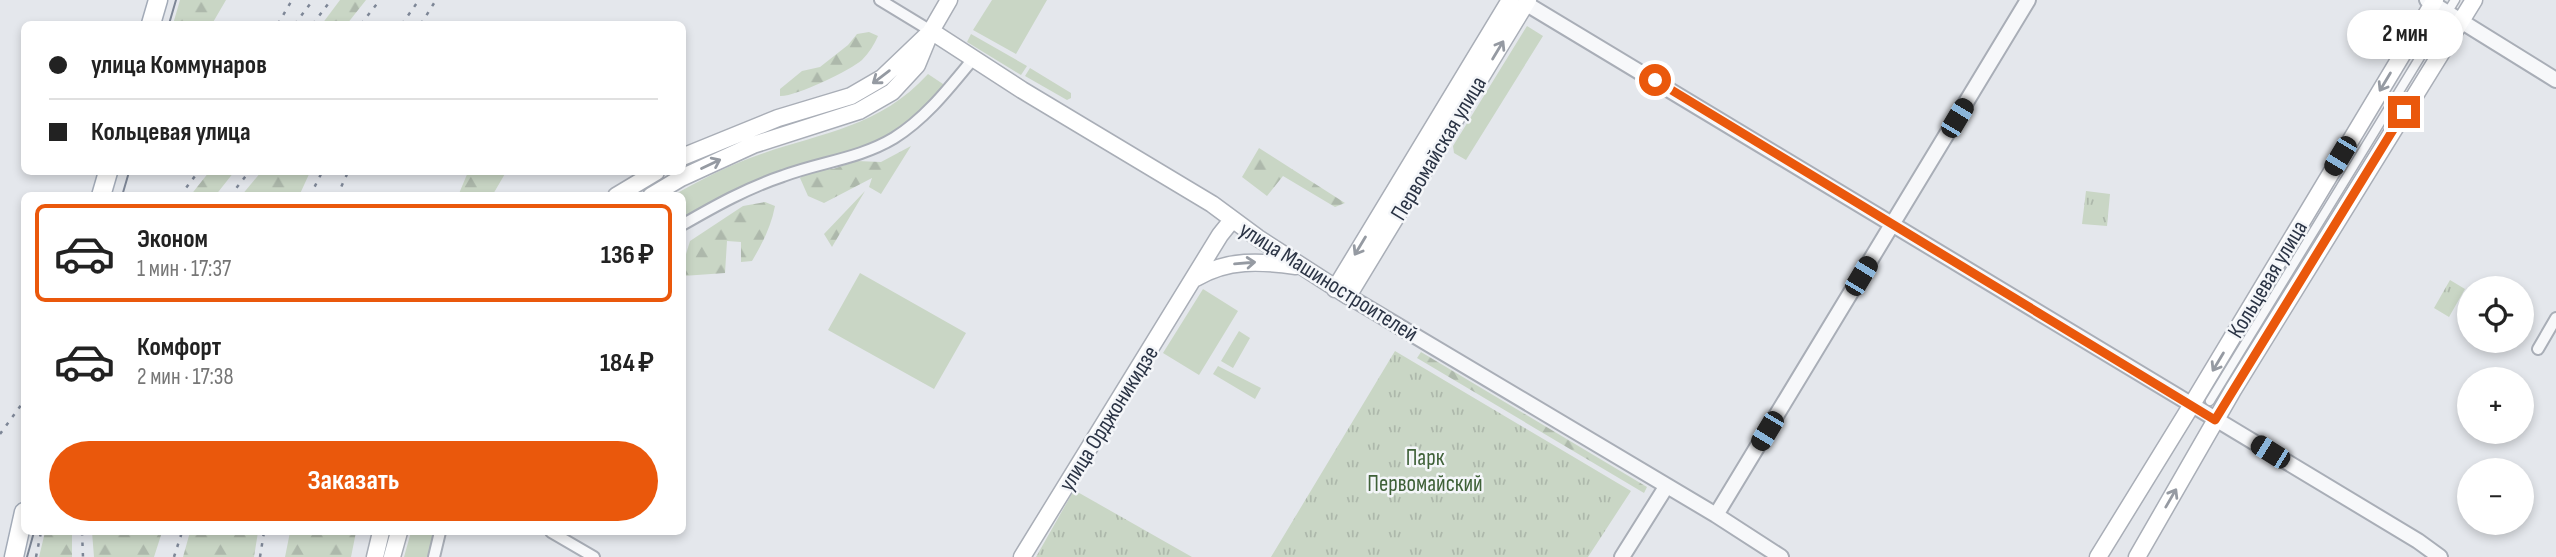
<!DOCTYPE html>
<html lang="ru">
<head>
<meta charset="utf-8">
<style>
  :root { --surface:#fff; --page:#f2f2f2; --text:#222; --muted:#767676; --line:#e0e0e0; --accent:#ea580c }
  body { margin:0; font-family:"Sofia Sans Condensed",sans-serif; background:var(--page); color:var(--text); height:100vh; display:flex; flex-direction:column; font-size:26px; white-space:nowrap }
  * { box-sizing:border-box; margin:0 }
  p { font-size:23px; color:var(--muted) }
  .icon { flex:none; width:38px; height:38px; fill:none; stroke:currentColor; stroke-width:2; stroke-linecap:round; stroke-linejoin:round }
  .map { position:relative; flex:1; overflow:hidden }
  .side { position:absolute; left:21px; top:192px; width:665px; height:343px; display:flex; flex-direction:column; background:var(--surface); border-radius:10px; box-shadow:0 4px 10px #0003 }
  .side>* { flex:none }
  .hud { position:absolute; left:21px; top:21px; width:665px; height:154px; border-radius:10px; box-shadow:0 4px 10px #0003; display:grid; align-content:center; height:154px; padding:0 28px; background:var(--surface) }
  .fabs { position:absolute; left:2457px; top:276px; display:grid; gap:14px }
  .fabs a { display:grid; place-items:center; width:77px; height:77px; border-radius:50%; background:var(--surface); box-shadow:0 4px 10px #0003; font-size:35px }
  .end { position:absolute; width:32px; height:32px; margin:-16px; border:9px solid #ea580c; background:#fff; box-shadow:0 0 0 4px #fff }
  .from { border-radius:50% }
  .bubble { position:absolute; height:49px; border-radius:24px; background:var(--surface); box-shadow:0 4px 10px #0003; font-size:23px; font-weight:700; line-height:49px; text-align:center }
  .car { position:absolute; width:21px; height:42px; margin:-21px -10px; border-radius:9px; box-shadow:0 0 5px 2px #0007; background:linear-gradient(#222 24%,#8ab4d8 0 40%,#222 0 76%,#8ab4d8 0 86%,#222 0) }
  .hud b { display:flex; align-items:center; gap:24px; height:66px; font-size:26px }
  .hud b+b { border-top:2px solid var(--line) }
  .hud i { width:18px; height:18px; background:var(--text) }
  ul { padding:12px 0 0; list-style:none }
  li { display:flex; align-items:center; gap:21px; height:98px; margin:0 14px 10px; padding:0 14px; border:4px solid transparent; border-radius:10px }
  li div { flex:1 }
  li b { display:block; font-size:26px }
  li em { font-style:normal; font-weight:700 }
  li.selected { border-color:var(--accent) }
  li>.icon { width:63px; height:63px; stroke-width:1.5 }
  .action { display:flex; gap:14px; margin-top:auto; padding:14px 28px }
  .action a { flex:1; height:80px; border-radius:42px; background:var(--accent); color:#fff; font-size:28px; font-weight:700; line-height:80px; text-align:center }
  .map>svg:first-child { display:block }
  .grass { fill:#c9d6c5 }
  .forest { fill:url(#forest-firs) }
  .park { fill:url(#park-tufts) }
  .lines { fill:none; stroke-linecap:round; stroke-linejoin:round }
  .pedestrian-casing { stroke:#a9aeb7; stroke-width:11 }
  .minor-casing { stroke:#a9aeb7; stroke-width:14 }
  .tertiary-casing { stroke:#a9aeb7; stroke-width:18 }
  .secondary-casing { stroke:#a9aeb7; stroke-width:19 }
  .primary-casing { stroke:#a3abb8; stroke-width:21 }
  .pedestrian { stroke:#f7f8fa; stroke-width:8 }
  .minor { stroke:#f7f8fa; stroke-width:10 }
  .tertiary { stroke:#f7f8fa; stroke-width:14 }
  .secondary { stroke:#fff; stroke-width:16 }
  .primary { stroke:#fff; stroke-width:18 }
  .tram { stroke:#7d8696; stroke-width:2 }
  .rail { stroke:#7d8696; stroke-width:2.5; stroke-dasharray:3.5 7; stroke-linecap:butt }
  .oneway { stroke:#959aa2 }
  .route { stroke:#ea580c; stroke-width:9 }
  .labels { text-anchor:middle; stroke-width:5; stroke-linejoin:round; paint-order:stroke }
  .street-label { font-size:23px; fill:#2b3445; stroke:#f4f6f9 }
  .park-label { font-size:23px; fill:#3f6138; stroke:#f4f6f9 }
</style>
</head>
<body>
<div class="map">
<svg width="2556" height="557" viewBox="0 0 2556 557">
  <defs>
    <pattern id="forest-firs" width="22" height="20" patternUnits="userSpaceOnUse" patternTransform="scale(1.75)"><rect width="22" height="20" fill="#c9d6c5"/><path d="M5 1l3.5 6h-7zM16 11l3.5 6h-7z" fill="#adb8ab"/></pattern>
    <pattern id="park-tufts" width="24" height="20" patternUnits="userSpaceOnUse" patternTransform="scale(1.75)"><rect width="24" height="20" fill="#c9d6c5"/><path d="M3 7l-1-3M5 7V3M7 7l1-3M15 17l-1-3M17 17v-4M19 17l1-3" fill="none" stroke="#adb8ab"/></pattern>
  </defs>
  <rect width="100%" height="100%" fill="#e4e7ec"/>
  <!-- grass -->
  <path class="grass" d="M992,0H1047L1016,54L973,30Z
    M1527,26L1543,36L1466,160L1454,153L1453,146Z
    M971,34L1027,66L1021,75L967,42Z
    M1030,68L1071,93V98L1067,100L1025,76Z
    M928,74L946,86L922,113L885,139L683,221L682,196H672C697,182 723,168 750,158C816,133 877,130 928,74Z
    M860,273L966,333L934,389L828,330Z
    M1203,289L1238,311L1199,375L1163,353Z
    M1239,331L1250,338L1233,368L1221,361Z
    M1218,366L1261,388L1255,399L1213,374Z
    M411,532H436L429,557H404Z"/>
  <!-- forest -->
  <path class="forest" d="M180,0H226L212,24H173Z
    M340,0H366L347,24H322Z
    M869,32L878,36C874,45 869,53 862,60C851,70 795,97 780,96V89L802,71L820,67L848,45L857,34Z
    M911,146L881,194L869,187L872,178L824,203L808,196L800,178L809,171L825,167L833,169L857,161L881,162Z
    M1259,148L1345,203L1335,207L1283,176L1267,196L1242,177Z
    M209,172H234L215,196H190Z
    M261,172H310L299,196H241Z
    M468,172H506L492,196H458Z
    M865,191L832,247L824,234Z
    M765,202L775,206C771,227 762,244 752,261L741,262V242L727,241L725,273L683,276V264L690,241L743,206Z
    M1421,352L1647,487L1644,493L1417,358Z
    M45,532H72V557H39Z
    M92,532H162L154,557H94Z
    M190,532H258L254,557H183Z
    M290,532H356L351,557H285Z"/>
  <!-- park -->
  <path class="park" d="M2086,191L2110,194L2107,226L2082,224Z
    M2450,280L2465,289L2449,317L2434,308Z
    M1395,351L1631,491L1588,557H1271Z
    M1074,490L1192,557H1036Z"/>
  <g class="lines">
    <defs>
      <path id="pedestrian" d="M2210,401L2455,0"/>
      <path id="minor" d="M880,0L931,31
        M682,225C715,206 747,188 783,176C820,162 859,159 894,138C926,118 949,88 973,59
        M2538,349L2556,318
        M551,532L594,557
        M434,557L440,532"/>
      <path id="tertiary" d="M1520,0L2418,541L2440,557
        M2427,0L2556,80
        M1348,296L1716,515L1781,557
        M1716,515L2028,0
        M1622,557L1666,487"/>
      <path id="secondary" d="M931,31L1022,90L1212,204L1258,238L1348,296L1528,0
        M682,157L778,118L851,96L882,78L927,35
        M616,196L656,172
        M651,196L681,178L753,145L859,111L892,92L917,65L931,31L949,0
        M1196,278C1227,259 1261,261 1296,266
        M1335,289L1510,0
        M375,557L381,532
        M392,557L399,532
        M1022,557L1220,235L1232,220
        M2098,557L2191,406L2435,0
        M2137,557L2233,390L2474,0"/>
      <path id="primary" d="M151,24L158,0
        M101,196L108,172
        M14,557L24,512"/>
    </defs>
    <!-- pedestrian casing -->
    <use href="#pedestrian" class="pedestrian-casing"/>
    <!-- minor casing -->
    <use href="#minor" class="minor-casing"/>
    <!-- tertiary casing -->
    <use href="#tertiary" class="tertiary-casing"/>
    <!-- secondary casing -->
    <use href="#secondary" class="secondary-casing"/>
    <!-- primary casing -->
    <use href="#primary" class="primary-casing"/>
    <!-- pedestrian -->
    <use href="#pedestrian" class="pedestrian"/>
    <!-- minor -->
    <use href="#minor" class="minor"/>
    <!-- tertiary -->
    <use href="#tertiary" class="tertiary"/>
    <!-- secondary -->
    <use href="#secondary" class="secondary"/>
    <!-- primary -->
    <use href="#primary" class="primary"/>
    <!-- tram -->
    <path class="tram" d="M169,24L176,0
      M122,196L129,172
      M27,557L34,532"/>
    <!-- rail -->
    <path class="rail" d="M278,24L292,0
      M295,24L313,0
      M313,24L331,0
      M361,24L380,0
      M402,24L419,0
      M421,24L436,0
      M180,196L198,172
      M230,196L249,172
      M310,196L322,172
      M337,196L348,172
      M0,434L24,401
      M82,532L83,557
      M36,557L41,532
      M174,557L182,532
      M260,557L264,532"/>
  </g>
  <!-- one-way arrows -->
  <defs><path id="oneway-shaft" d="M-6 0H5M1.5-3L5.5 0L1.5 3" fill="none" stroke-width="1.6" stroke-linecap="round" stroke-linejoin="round" transform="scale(1.75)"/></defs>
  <g class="oneway">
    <use href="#oneway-shaft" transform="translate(1498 50) rotate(-59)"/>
    <use href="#oneway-shaft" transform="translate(881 77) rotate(143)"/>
    <use href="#oneway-shaft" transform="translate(2385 82) rotate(121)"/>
    <use href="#oneway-shaft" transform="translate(711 164) rotate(-25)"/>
    <use href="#oneway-shaft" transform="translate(1360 246) rotate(121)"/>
    <use href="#oneway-shaft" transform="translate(1245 263) rotate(-5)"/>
    <use href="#oneway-shaft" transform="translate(2218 362) rotate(121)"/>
    <use href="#oneway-shaft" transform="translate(2171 498) rotate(-60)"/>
  </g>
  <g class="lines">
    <!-- route -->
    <path class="route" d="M1655,80L2215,420L2404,112"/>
  </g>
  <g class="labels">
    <!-- street labels -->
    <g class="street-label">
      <text transform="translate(1438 148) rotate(-59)" y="8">Первомайская улица</text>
      <text transform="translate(2267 279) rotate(-59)" y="8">Кольцевая улица</text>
      <text transform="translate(1329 281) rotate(32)" y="8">улица Машиностроителей</text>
      <text transform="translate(1108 418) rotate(-58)" y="8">улица Орджоникидзе</text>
    </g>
    <!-- park labels -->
    <g class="park-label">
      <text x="1425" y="465">Парк<tspan x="1425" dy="26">Первомайский</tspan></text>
    </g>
  </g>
</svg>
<div class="fabs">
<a><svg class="icon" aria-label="locate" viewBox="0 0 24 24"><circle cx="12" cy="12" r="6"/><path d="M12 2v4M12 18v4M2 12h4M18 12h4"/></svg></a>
<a>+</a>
<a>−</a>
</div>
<i class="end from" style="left:1655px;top:80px"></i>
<i class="end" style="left:2404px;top:112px"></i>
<div class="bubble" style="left:2347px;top:10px;width:116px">2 мин</div>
<i class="car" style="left:1957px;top:118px;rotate:31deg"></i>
<i class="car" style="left:2340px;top:156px;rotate:211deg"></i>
<i class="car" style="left:1861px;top:276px;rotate:31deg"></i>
<i class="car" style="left:1767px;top:431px;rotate:211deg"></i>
<i class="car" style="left:2270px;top:452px;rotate:302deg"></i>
<div class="hud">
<b><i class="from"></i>улица Коммунаров</b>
<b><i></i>Кольцевая улица</b>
</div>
<section class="side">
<ul>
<li class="selected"><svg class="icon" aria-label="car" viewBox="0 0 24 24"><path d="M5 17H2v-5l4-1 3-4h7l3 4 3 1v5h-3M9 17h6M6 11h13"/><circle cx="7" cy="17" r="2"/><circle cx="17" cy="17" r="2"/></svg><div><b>Эконом</b><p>1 мин · 17:37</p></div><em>136 ₽</em></li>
<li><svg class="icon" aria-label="car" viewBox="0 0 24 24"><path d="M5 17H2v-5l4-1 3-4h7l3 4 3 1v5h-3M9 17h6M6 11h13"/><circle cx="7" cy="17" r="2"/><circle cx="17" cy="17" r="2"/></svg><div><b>Комфорт</b><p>2 мин · 17:38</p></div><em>184 ₽</em></li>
</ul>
<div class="action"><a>Заказать</a></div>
</section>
</div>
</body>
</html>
